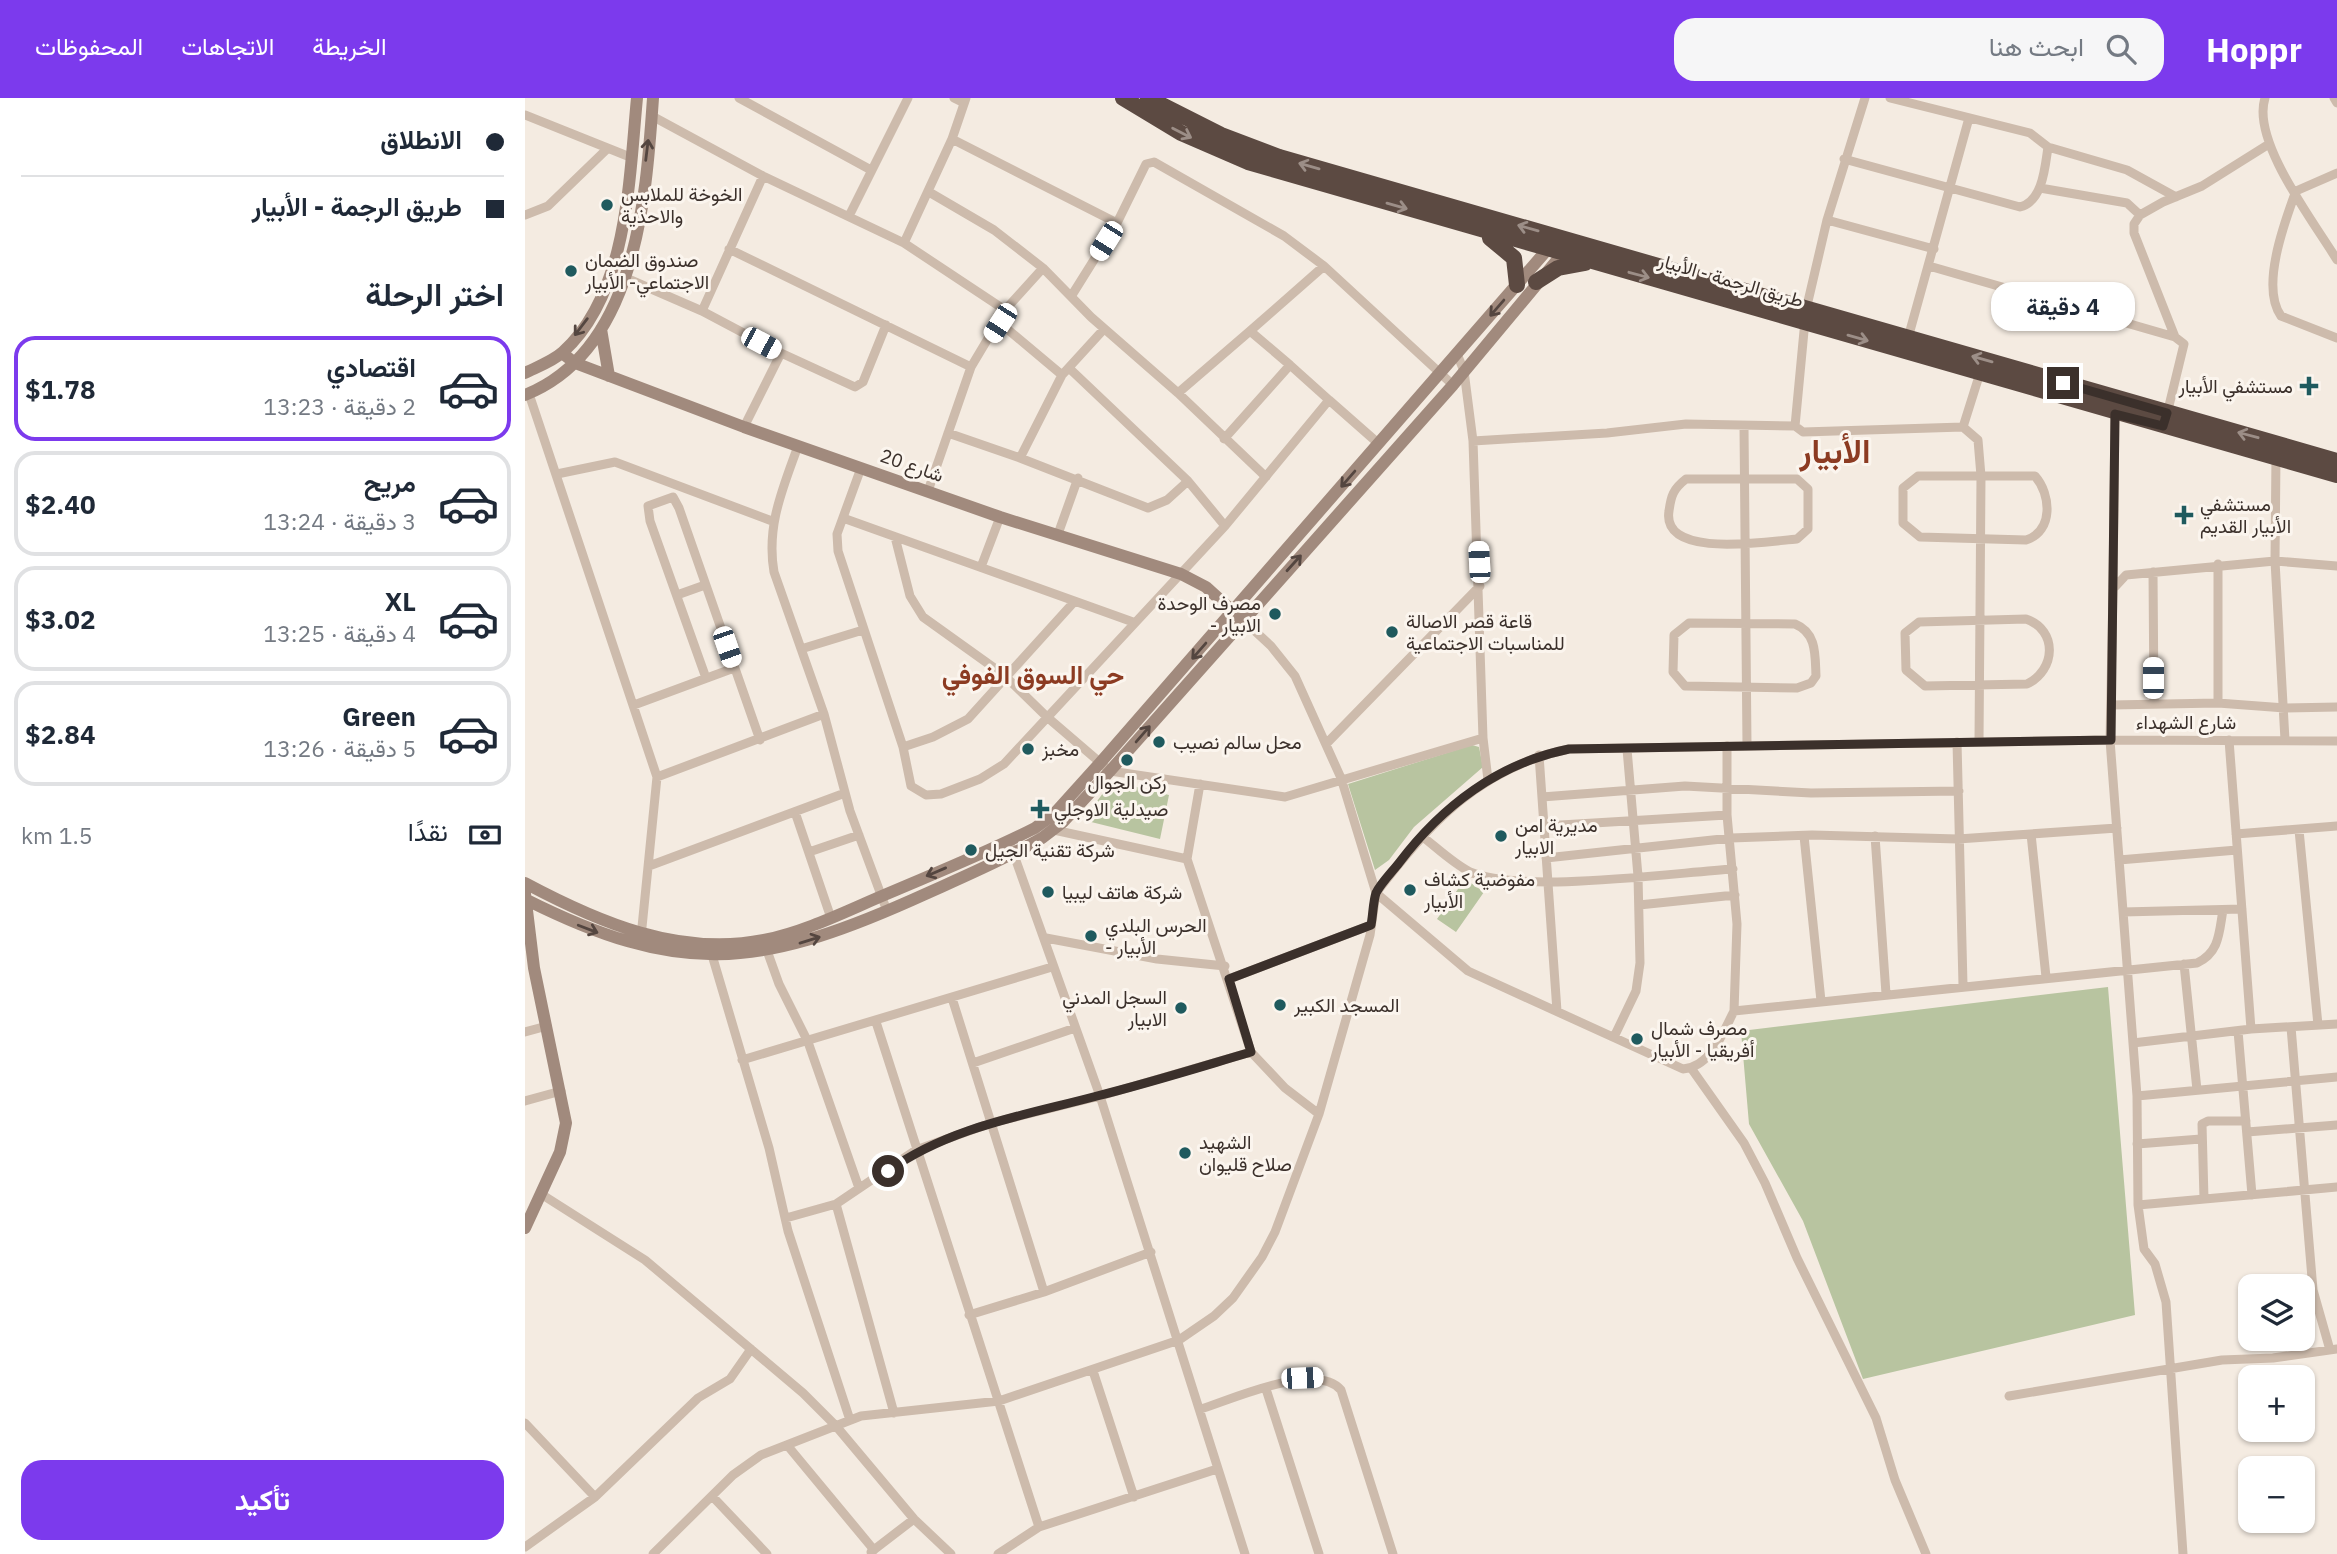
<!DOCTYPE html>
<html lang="ar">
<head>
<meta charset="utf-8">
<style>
  :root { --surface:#fff; --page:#f6f6f7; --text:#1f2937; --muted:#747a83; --line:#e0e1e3; --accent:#7c3aed }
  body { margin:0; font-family:"IBM Plex Sans",Vazirmatn,sans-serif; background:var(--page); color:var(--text); direction:rtl; height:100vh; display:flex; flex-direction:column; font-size:26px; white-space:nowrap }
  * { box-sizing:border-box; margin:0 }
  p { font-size:23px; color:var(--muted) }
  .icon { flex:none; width:38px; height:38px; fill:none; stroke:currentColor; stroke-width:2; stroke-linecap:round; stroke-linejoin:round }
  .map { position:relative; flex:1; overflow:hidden; direction:ltr }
  .details { display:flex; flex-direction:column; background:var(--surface); width:525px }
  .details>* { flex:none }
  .top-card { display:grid; align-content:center; height:154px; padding:0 21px; background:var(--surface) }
  .fabs { position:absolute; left:1713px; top:1176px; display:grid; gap:14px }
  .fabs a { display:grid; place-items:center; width:77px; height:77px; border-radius:14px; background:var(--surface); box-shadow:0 2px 5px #0004; font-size:35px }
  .end { position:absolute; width:32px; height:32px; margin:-16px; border:9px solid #3b302b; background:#fff; box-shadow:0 0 0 4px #fff }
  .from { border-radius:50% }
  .bubble { position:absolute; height:49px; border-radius:21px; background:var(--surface); box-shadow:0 2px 5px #0004; font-size:23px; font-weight:700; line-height:49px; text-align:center; direction:rtl }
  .car { position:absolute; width:21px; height:42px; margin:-21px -10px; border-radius:9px; box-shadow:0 0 5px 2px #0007; background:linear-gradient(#fff 24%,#345 0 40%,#fff 0 76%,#345 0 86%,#fff 0) }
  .top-card b { display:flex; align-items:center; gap:24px; height:66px; font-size:26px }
  .top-card b+b { border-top:2px solid var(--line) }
  .top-card i { width:18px; height:18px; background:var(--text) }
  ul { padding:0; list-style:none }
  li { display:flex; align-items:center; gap:21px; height:105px; margin:0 14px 10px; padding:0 7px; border:4px solid var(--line); border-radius:21px }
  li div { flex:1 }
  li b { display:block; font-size:26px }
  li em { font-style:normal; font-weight:700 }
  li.selected { border-color:var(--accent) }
  li>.icon { width:63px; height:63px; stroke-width:1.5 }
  h2 { padding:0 21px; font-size:32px; line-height:84px }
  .pay { display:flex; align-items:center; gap:18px; height:77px; padding:0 21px; font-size:26px }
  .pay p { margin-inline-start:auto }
  .cta { display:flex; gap:14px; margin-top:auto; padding:14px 21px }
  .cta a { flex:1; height:80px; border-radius:21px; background:var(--accent); color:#fff; font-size:28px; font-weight:700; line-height:80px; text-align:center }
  header { display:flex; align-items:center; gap:42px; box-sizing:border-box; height:98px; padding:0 35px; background:var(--accent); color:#fff }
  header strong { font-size:33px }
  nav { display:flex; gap:38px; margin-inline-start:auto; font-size:24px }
  .search { width:490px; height:63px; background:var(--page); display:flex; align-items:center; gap:18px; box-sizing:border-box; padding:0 24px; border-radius:21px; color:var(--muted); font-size:26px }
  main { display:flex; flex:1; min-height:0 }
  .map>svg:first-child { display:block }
  .green { fill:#b8c4a0 }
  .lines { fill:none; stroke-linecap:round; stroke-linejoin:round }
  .street { stroke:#cdbbac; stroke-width:9 }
  .secondary { stroke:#a18a7d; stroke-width:12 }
  .highway { stroke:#5c4a42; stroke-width:16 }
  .oneway { stroke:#9c8e87 }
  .oneway2 { stroke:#544640 }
  .route { stroke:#3b302b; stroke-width:9 }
  .poi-dot { fill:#1f5a5e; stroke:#fbf5ee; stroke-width:2.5 }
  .labels { text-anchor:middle; stroke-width:6; stroke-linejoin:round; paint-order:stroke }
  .poi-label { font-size:19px; fill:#3b302b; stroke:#fbf5ee; text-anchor:start }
  .street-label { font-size:19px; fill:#3b302b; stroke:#fbf5ee }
  .district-label { font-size:26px; font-weight:bold; fill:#8c3b22; stroke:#fbf5ee }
  .town-label { font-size:33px; font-weight:bold; fill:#8c3b22; stroke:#fbf5ee }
</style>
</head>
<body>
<header>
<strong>Hoppr</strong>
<div class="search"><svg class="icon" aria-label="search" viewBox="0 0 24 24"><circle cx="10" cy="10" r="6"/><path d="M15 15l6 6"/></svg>ابحث هنا</div>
<nav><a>الخريطة</a><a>الاتجاهات</a><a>المحفوظات</a></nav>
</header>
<main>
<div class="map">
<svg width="1812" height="1456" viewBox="0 0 1812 1456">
  <rect width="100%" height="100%" fill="#f4ebe1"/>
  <!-- green -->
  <path class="green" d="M947,647L954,649L958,669L889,729L864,762L850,772L823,686Z
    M587,683L644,697L635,741L558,722Z
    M940,781L959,794L931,834L912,821Z
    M1583,889L1610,1217L1338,1281L1278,1123L1224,1026L1216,933Z"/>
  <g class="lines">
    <!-- street -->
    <path class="street" d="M214,0L346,72
      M429,0L439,5
      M1340,0L1302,122L1281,212L1270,328L1278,334L1438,329
      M1365,0L1505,35L1523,49L1602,72L1651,99
      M1740,0C1726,43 1789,124 1812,162
      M1809,0L1812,5
      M0,17L105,59
      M127,18L238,78L379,145
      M427,41L592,125L547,197
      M1319,61L1495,109C1518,103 1520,69 1523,49
      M1812,75L1771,93C1760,123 1735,189 1756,218L1812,240
      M238,78L177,213L256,255L330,289L338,284L361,227
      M1515,90L1602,105L1615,117
      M404,94L469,132L518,170L566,219L653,295L741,379
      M0,117L23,108L82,51
      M324,118L383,0
      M1302,122L1409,151
      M592,125L621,66L629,64L759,138L799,168
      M204,151L446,269
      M1404,168L1650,239
      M101,180L177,213
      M480,212L518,170
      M475,225L537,277
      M725,233L799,168L928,287
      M1383,240L1444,20
      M932,256L939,273L948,343L958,640
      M545,271L663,383
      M653,295L725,233L765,267
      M4,296L132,679L116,839
      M804,302L854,346
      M1642,316L1659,246L1650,239L1609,135V126L1615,117L1638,104L1677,88L1744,46
      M219,329L256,255
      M1219,329L1222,647
      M423,335L495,360L537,277L579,231
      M948,343L1082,335L1161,326L1270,328
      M273,348C258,390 241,428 249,474L299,616L325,713L362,813
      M495,360L623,410L642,402L663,383L700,428
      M336,370L312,436L313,453L378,649L386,688L401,697L416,696L455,681L479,666L700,428L804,302L765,267L699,341
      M32,376L90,364L247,423
      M1393,378H1510C1526,396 1529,433 1501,442L1395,439L1378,425V390Z
      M1161,381H1272L1283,391V431L1272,441C1245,443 1136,462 1144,413C1146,398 1148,391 1161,381Z
      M403,393L446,269L480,212L379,145L427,41L441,0
      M318,420L608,524
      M533,436L553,380
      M370,439L385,498L398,519L479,577L522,619L585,673L760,699L958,640L963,682
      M456,469L475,419
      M1628,474L1629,606
      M1588,489L1590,315
      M152,497L180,487
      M1501,521C1533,532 1531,572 1502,586L1400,588L1381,572L1380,535L1394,524Z
      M1164,525L1270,526C1292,535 1290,557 1291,578L1286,585L1272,590L1160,588L1148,574L1149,537Z
      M276,551L338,532
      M181,580L125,423L123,408L148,399L154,410L235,642
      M1693,605V466
      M109,607L209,570
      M1586,607L1693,605L1760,610L1812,609
      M1704,642L1726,931
      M1760,642L1750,463L1812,468
      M1432,644L1438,887
      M1454,644L1456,378L1453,342L1438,329L1455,275
      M802,645L955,488
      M1202,648V717L1212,826L1209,913
      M378,649L408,639L443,621L549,504
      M1014,657L1032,913
      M132,679L299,616
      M675,686L662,761L726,954L760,990L794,1016
      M1017,699L1160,688L1286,695L1434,693
      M270,714L306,820
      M1019,728L1202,717
      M529,732L662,761
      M1774,732L1793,927
      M1506,736L1521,879
      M1711,736L1812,728
      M1279,738L1296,903
      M1350,738L1361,896
      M898,739C912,750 929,766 945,774C998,796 1146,775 1208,771
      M484,743L575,998L720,1456
      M284,754L334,737
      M1021,760L1206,740L1287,737L1433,741L1592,730
      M1594,762L1712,752
      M124,768L320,695
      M851,795C904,726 955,669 1044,651L1585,642L1812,643
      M851,795L943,873L1158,971C1186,969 1198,934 1209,913L1672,865C1695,854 1694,834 1698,812
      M1114,807L1210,797
      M1598,814L1717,811
      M521,840L632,861L700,868
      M240,847L254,886L283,944L334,1090
      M187,857L244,1050L263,1133L325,1322
      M1659,866L1672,992
      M704,881L846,827
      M427,900L519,1194
      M351,924L514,1429
      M1766,929L1788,1192L1805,1252
      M1713,933L1727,1097
      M0,934L22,928
      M1089,939L1111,893L1115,865L1113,778L1102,651
      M1608,945L1726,931L1812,926
      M217,962L527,869
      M448,965L550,930
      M1166,970L1219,1045L1240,1085L1272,1160L1351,1320L1370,1382L1401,1456
      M1612,998L1812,979
      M0,1003L36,993
      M1722,1034L1812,1027
      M1612,1046L1676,1041
      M16,1096L120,1162L278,1295L311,1328L389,1421L426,1456
      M1679,1101L1677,1026L1683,1023H1721
      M311,1106L369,1315
      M1613,1107L1812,1089
      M261,1120L311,1106L391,1052L466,1025L575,998L726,954
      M444,1217L519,1194L626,1154
      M568,1273L609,1399
      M741,1291L794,1456
      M1484,1298L1697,1262L1748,1260L1812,1251
      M676,1311C708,1301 791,1263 816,1292L868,1456
      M0,1325L70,1399L173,1300L205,1281L226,1251
      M262,1347L349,1452
      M187,1398L242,1456
      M0,1449L70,1399
      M346,1454L389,1421
      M128,1456L208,1377L236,1357L336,1318L474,1303L654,1242L689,1218L708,1200L737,1159L750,1134L794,1016L845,837L851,795L816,680L770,578L746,548L718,522
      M473,1456L514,1429L692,1371
      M1658,1456L1641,1204L1630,1166L1619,1151L1613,1107L1612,998L1585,642L1588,491L1601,477L1750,463L1751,357"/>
    <!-- secondary -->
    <path class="secondary" d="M76,231L84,278
      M37,255L50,265L219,329L475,419L656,476L681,489L714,519
      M0,275C12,269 28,263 38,254C103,195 104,82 112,0
      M0,297C111,253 121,102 128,0
      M0,785C73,824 154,859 239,842C283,833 323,812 364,795C413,774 463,754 510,730L529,716L575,665L1028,145
      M0,801C153,878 232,871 387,802C431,782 475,764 517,740L538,724L585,673L928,287L1043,149
      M0,1130L35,1054L41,1025L9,870L0,796"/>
    <!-- highway -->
    <path class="highway" d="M598,0L656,35L723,64L1812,377
      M623,0L696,37L754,59L1812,363
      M965,140L989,160L992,187
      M1011,184L1033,170L1060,165"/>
  </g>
  <!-- one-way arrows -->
  <defs><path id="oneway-shaft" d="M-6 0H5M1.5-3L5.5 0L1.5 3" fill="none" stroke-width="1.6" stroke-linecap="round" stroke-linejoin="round" transform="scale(1.75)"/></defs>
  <g class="oneway">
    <use href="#oneway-shaft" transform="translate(657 35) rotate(27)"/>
    <use href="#oneway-shaft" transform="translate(784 68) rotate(-164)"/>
    <use href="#oneway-shaft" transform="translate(872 108) rotate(16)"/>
    <use href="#oneway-shaft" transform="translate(1003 130) rotate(-164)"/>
    <use href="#oneway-shaft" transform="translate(1114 177) rotate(15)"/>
    <use href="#oneway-shaft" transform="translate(1333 240) rotate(16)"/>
    <use href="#oneway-shaft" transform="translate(1457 261) rotate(-164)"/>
    <use href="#oneway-shaft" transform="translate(1723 337) rotate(-165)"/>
  </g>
  <g class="oneway2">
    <use href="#oneway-shaft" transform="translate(122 52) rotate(-83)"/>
    <use href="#oneway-shaft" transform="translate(972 210) rotate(131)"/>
    <use href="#oneway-shaft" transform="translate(56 229) rotate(127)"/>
    <use href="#oneway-shaft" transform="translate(823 381) rotate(131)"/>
    <use href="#oneway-shaft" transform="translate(769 465) rotate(-48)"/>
    <use href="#oneway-shaft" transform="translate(674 553) rotate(131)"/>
    <use href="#oneway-shaft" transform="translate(618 636) rotate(-49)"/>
    <use href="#oneway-shaft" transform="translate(411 774) rotate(157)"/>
    <use href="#oneway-shaft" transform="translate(63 831) rotate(21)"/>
    <use href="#oneway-shaft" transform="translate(285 842) rotate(-17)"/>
  </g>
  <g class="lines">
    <!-- route -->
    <path class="route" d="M363,1073C424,1029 501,1017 572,998C624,985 675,969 726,954L704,881L846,827C848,817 848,804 851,795C856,785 867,774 874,765C917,708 974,665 1044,651L1586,642L1590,316L1638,328L1642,315L1538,285"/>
  </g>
  <!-- markers -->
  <g class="poi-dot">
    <circle cx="82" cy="107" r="7"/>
    <circle cx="46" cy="173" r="7"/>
    <path d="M1780.5 277.5h7v7h7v7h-7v7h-7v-7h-7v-7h7z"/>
    <path d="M1655.5 406.5h7v7h7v7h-7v7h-7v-7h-7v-7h7z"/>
    <circle cx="750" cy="516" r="7"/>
    <circle cx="867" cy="534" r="7"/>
    <circle cx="634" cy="644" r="7"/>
    <circle cx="503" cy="651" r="7"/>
    <circle cx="602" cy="662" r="7"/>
    <path d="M511.5 700.5h7v7h7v7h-7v7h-7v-7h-7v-7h7z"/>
    <circle cx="976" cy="738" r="7"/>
    <circle cx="446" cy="752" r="7"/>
    <circle cx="885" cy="792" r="7"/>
    <circle cx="523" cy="794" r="7"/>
    <circle cx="566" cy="838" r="7"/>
    <circle cx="755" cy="907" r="7"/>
    <circle cx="656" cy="910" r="7"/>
    <circle cx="1112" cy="941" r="7"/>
    <circle cx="660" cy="1055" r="7"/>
  </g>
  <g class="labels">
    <!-- poi labels -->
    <g class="poi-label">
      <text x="96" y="103">الخوخة للملابس<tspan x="96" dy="22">والاحذية</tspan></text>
      <text x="60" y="169">صندوق الضمان<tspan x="60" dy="22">الاجتماعي- الأبيار</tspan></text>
      <text x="1768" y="295" text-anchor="end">مستشفي الأبيار</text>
      <text x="1675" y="413">مستشفي<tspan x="1675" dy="22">الأبيار القديم</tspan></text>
      <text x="736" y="512" text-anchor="end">مصرف الوحدة<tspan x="736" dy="22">- الابيار</tspan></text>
      <text x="881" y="530">قاعة قصر الاصالة<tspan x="881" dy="22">للمناسبات الاجتماعية</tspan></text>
      <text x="648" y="651">محل سالم نصيب</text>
      <text x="517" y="658">مخبز</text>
      <text x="602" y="691" text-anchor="middle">ركن الجوال</text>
      <text x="529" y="718">صيدلية الاوجلي</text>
      <text x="990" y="734">مديرية امن<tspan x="990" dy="22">الابيار</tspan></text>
      <text x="460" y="759">شركة تقنية الجيل</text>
      <text x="899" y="788">مفوضية كشاف<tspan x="899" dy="22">الأبيار</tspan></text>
      <text x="537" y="801">شركة هاتف ليبيا</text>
      <text x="580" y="834">الحرس البلدي<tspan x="580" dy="22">- الأبيار</tspan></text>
      <text x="642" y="906" text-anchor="end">السجل المدني<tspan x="642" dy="22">الابيار</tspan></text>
      <text x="769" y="914">المسجد الكبير</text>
      <text x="1126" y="937">مصرف شمال<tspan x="1126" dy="22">أفريقيا - الأبيار</tspan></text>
      <text x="674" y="1051">الشهيد<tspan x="674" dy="22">صلاح قليوان</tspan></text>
    </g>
    <!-- street labels -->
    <g class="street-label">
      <text transform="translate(1206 182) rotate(16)" y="7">طريق الرجمة - الأبيار</text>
      <text transform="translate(387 367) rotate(19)" y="7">شارع 20</text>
      <text x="1661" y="631">شارع الشهداء</text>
    </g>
    <!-- district labels -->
    <g class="district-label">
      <text x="508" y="586">حي السوق الفوفي</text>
    </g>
    <!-- town labels -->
    <g class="town-label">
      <text x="1310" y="365">الأبيار</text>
    </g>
  </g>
</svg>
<div class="fabs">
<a><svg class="icon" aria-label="layers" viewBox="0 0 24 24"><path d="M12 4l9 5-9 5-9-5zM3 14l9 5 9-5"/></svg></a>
<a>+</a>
<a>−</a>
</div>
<i class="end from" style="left:363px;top:1073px"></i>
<i class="end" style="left:1538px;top:285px"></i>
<div class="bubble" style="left:1466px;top:184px;width:144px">4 دقيقة</div>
<i class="car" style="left:581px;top:143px;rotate:212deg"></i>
<i class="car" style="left:475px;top:225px;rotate:213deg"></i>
<i class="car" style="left:236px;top:245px;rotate:118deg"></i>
<i class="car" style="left:954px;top:464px;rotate:357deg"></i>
<i class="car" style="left:202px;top:549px;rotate:161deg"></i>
<i class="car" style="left:1628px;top:580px;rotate:0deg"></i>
<i class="car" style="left:777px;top:1280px;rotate:88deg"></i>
</div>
<section class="details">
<div class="top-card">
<b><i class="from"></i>الانطلاق</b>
<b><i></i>طريق الرجمة - الأبيار</b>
</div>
<h2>اختر الرحلة</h2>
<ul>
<li class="selected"><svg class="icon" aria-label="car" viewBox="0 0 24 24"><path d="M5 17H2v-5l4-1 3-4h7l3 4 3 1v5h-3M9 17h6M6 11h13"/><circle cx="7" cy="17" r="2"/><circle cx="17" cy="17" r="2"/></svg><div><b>اقتصادي</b><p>2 دقيقة · 13:23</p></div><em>$1.78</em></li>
<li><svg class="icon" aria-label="car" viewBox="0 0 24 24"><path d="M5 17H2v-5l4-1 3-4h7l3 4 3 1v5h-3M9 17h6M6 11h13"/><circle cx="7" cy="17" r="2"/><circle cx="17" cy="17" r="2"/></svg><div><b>مريح</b><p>3 دقيقة · 13:24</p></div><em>$2.40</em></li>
<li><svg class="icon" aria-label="car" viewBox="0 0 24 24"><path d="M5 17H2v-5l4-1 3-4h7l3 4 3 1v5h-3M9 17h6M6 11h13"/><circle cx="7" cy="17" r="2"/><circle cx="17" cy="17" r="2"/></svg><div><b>XL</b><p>4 دقيقة · 13:25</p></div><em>$3.02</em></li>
<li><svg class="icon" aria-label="car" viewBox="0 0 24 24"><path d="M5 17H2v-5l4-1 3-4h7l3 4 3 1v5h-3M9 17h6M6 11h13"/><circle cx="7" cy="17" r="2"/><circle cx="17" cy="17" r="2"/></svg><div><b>Green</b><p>5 دقيقة · 13:26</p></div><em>$2.84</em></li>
</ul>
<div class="pay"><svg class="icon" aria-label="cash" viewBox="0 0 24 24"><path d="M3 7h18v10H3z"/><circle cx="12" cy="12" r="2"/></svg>نقدًا<p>1.5 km</p></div>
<div class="cta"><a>تأكيد</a></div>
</section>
</main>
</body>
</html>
